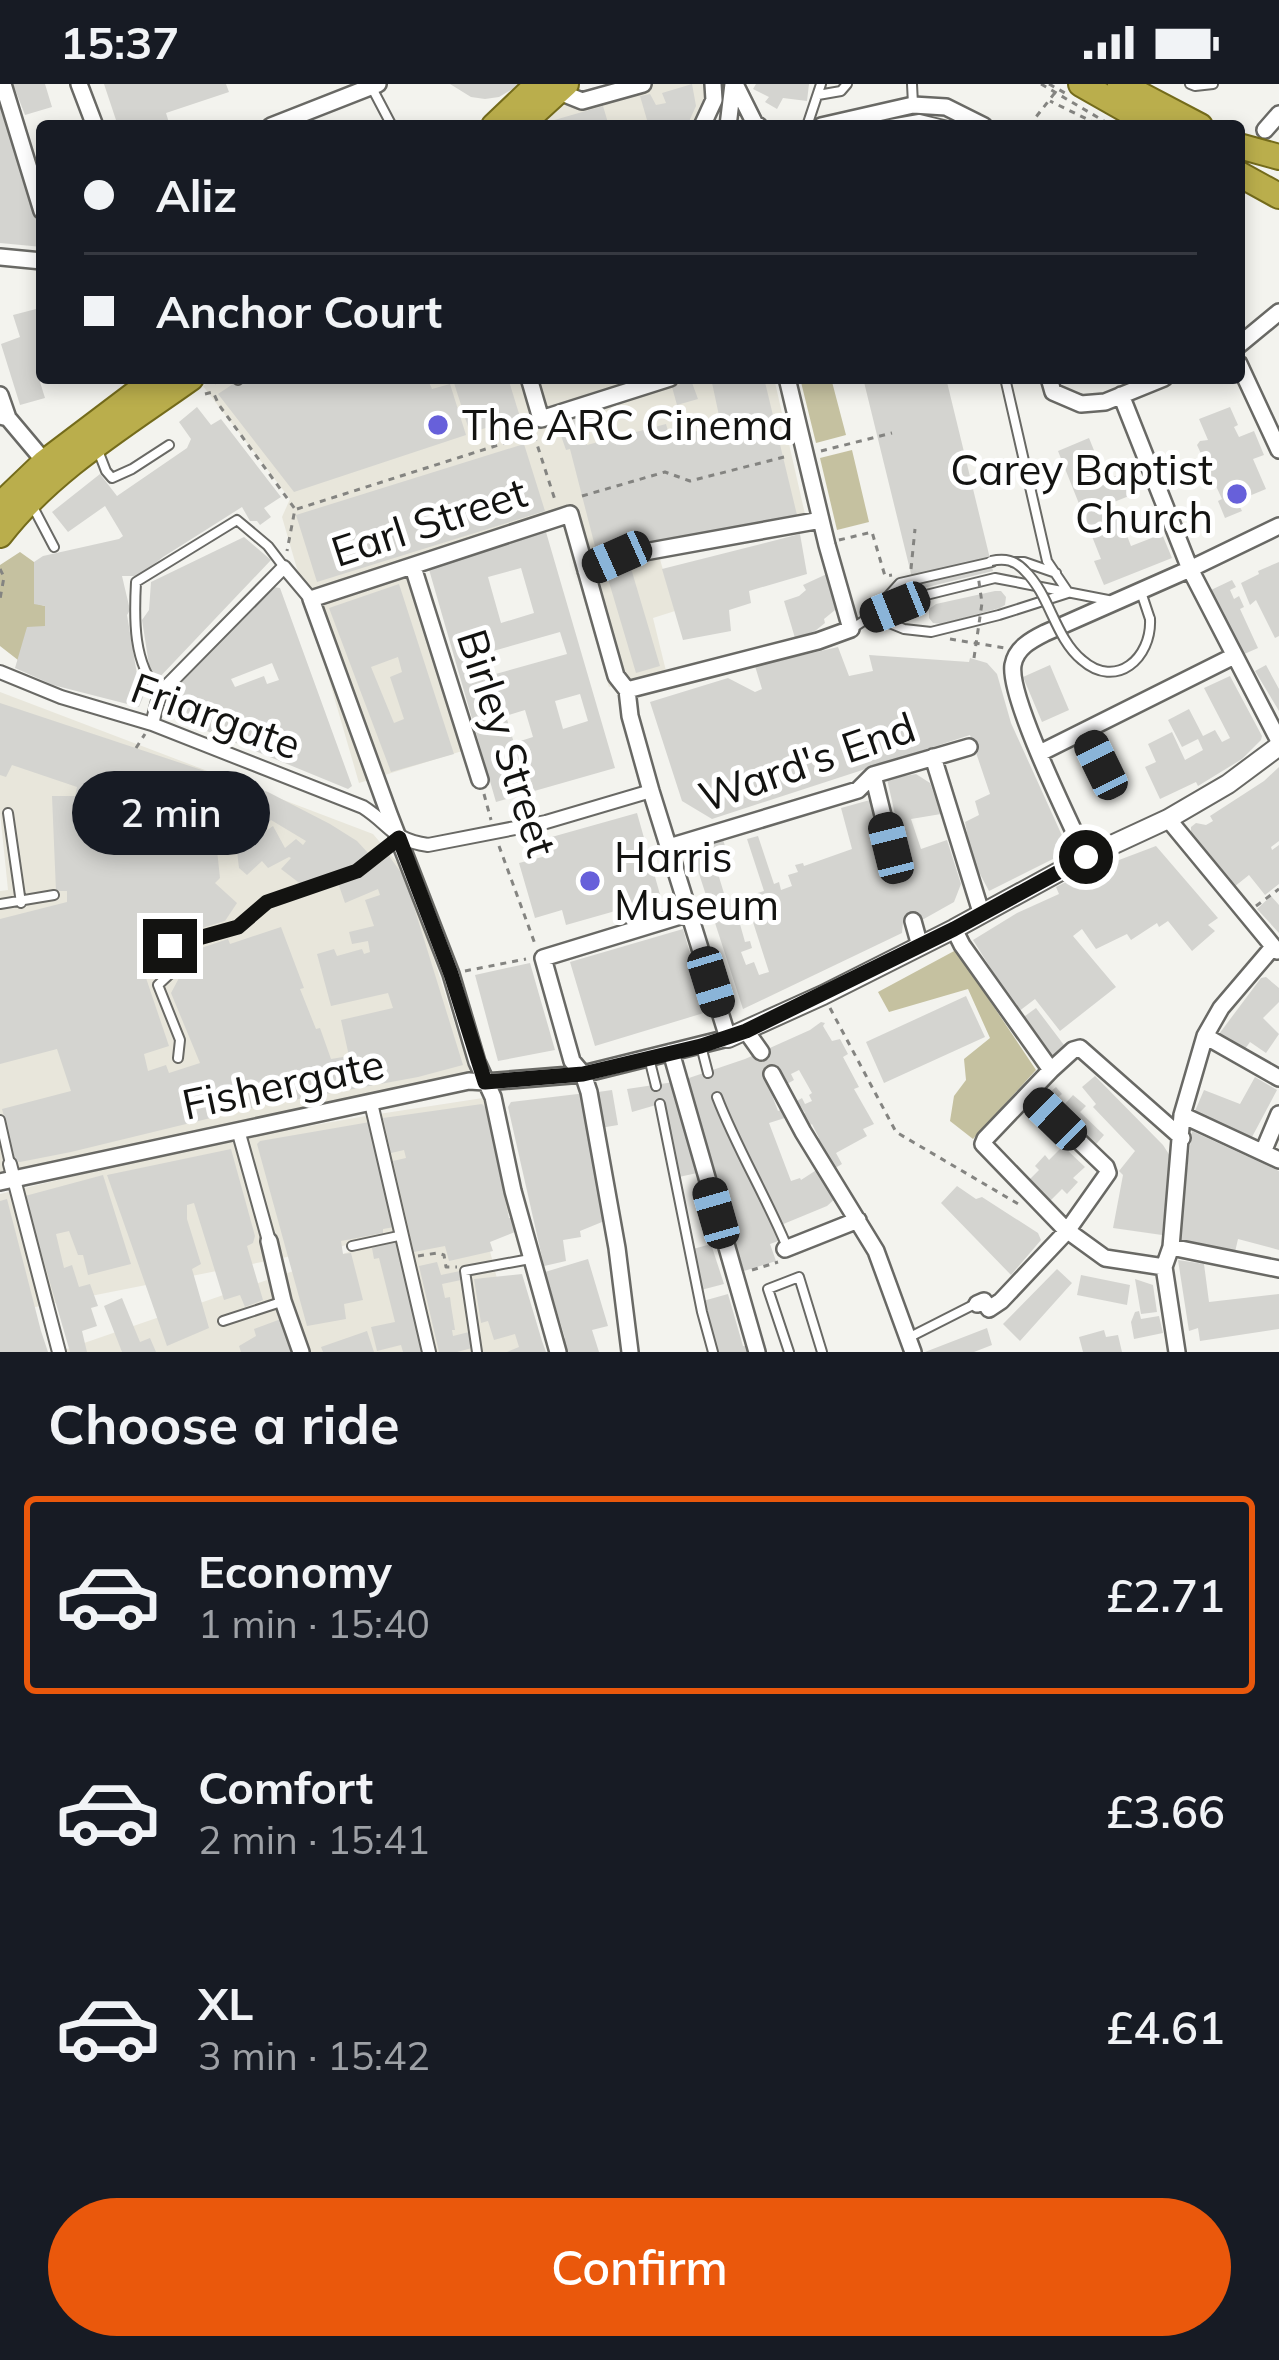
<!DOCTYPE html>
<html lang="en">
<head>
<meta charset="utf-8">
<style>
  :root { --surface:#171b24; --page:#242831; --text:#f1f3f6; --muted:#9ea1a6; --line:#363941; --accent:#ea580c }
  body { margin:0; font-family:Mulish,sans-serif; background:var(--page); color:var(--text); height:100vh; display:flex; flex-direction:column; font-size:45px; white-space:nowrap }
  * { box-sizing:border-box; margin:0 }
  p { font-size:39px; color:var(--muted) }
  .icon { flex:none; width:66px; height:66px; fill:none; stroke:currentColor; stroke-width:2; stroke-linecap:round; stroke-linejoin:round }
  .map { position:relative; height:1268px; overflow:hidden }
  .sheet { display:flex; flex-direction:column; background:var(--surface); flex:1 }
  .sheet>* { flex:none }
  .banner { position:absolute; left:36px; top:36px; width:1209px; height:264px; border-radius:12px; box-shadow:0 6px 18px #0003; display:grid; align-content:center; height:264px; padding:0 48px; background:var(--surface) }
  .end { position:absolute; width:54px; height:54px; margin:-27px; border:15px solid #131311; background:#fff; box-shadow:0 0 0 6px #fff }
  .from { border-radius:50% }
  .bubble { position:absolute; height:84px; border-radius:42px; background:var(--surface); box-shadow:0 6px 18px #0003; font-size:39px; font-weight:600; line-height:84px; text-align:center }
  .car { position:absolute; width:36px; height:72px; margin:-36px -18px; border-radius:15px; box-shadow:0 0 9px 3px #0007; background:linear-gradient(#222 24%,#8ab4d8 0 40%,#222 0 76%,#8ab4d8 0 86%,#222 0) }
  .banner b { display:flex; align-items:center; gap:42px; height:114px; font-size:45px }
  .banner b+b { border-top:3px solid var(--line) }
  .banner i { width:30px; height:30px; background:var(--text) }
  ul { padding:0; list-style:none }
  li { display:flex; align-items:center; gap:36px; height:198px; margin:0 24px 18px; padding:0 24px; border:6px solid transparent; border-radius:12px }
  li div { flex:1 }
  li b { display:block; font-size:45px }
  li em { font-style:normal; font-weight:600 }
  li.active { border-color:var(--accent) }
  li>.icon { width:108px; height:108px; stroke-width:1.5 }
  h2 { padding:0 48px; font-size:54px; line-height:144px }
  .action { display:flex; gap:24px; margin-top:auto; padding:24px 48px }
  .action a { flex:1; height:138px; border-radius:72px; background:var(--accent); color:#fff; font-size:48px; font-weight:600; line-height:138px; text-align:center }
  .status { display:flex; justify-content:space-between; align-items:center; height:84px; padding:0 60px; background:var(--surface); direction:ltr }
  .status svg { height:33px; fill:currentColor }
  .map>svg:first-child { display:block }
  .built { fill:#e8e6db }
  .green { fill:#c5c1a0 }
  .building { fill:#d4d4d0; fill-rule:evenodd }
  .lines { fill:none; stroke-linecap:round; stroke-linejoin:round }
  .service-casing { stroke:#696965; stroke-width:12 }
  .pedestrian-casing { stroke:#696965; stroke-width:16 }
  .minor-casing { stroke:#696965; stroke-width:20 }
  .tertiary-casing { stroke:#696965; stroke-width:22 }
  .trunk-casing { stroke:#746b1b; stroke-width:28 }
  .path { stroke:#848481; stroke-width:3; stroke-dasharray:6 6; stroke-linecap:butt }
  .service { stroke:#fff; stroke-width:8 }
  .pedestrian { stroke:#fff; stroke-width:12 }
  .minor { stroke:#fff; stroke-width:15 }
  .tertiary { stroke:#fff; stroke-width:18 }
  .trunk { stroke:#baae4c; stroke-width:24 }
  .service-bridge-casing { stroke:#696965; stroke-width:12; stroke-linecap:butt }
  .path-bridge { stroke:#848481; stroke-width:3; stroke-dasharray:6 6; stroke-linecap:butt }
  .service-bridge { stroke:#fff; stroke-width:8 }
  .route { stroke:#131311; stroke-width:15 }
  .poi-dot { fill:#6760da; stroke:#fff; stroke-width:4.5 }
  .labels { text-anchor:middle; stroke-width:10; stroke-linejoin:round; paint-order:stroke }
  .poi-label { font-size:42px; fill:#131311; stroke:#fff; text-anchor:start }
  .street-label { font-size:42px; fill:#131311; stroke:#fff }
</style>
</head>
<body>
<div class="status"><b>15:37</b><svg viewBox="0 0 49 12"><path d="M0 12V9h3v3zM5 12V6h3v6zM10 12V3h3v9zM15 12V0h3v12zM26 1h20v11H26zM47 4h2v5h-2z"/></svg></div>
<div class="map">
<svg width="1279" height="1268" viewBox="0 0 1279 1268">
  <rect width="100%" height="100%" fill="#f3f3ee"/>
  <!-- built -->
  <path class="built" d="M611,0H708L717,42H533L550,28Z
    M214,294H774L807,439L659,472L675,527L653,534L666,587L609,603L562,439L416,474L475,663L359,699L282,433L290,415L203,302Z
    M0,608L373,750L407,790L470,988L67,1077L0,1089V807L8,806L0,728Z
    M483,1014L511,1129L482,1136L501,1210L527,1268H58L398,1151L0,1230V1110L207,1060L366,1032Z"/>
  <!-- green -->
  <path class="green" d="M800,294H831L846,351L816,359Z
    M852,366L869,438L837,446L820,374Z
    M20,468L34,478V519L45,522V542L18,576L0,562V481Z
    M956,866L1036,986L973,1055L950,1037L954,1012L966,996L964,975L990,954L968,905L889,928L878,908Z"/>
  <!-- building -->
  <path class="building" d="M13,0H45L52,23L25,31Z
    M104,0H226L229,8L166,29L170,42H118Z
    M450,0H521L499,13L485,15L471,13Z
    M692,0L696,22L687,42H644L643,37L647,36L640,12L650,10L656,21L666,19L662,9Z
    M756,0H809L807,17L783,14L777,25L765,18L769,13L753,5Z
    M0,19L42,152V163L0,159Z
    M603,22L609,42H552L551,37Z
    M40,224L42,231V294H50L40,298L45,314L20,321L1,260L20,253L13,231Z
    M242,294H427L432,305L450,300L466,351L294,408L218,310Z
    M470,294H508L520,333L470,349L454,299Z
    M711,294H764L797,431L598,474L570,365L566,366L557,340L596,327L600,339L581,345L587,361L666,340L670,354L721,341Z
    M863,294H946L993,487L915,506Z
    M691,296L698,315L677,321L672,303Z
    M197,323L211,341L221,335L281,413L264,424L271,433L260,441L257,437H250L242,423L163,473L140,492H122L130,526L127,531L139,602L146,606L139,623L53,601L15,584L27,543L45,542V522L34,520V478L43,472L119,455L123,452L105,422L68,448L52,428L100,390L117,412L187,364L191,355L179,338Z
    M1230,323L1238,341L1234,343L1239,353L1254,347L1264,371L1253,375L1266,405L1237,417L1242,427L1225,434L1218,417L1222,415L1197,361L1200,357L1208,356L1199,335Z
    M1089,354L1106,396L1125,388L1134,410L1114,418L1131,462L1162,450L1172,474L1104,501L1094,477L1101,475L1058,367Z
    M524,360L545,427L317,498L296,431Z
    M546,448L615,684L496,718L428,482ZM521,484L534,529L501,539L488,493ZM560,548L567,570L492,591L486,569ZM580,610L588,637L563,645L555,617ZM525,626L533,653L514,659L506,632Z
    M800,450L807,490L749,507L751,519L729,526L731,547L683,556L662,485Z
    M244,453L271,476L156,597L150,587L142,536L149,526L151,498Z
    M1279,478V552L1275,554L1256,516L1250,521L1241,499L1259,490L1258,487Z
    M630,481L660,582L636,589L606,488Z
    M829,489L840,522L824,535L825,539L815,547L795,554L784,517L799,512L806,506L803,501Z
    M1232,496L1236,503L1230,506L1234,515L1239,512L1244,523L1240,525L1258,564L1242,571L1211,506Z
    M399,500L454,670L391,688L329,524ZM398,573L402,588L390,593L404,635L394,639L371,583Z
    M273,503L280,504L352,702L348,705L163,629L171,608ZM272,579L279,596L267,600L264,592L235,603L231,595Z
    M995,507H1001L1006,513L1005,521L1000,524L941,540L933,539L929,534V525L936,520Z
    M838,563L849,592L873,587L869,571L969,578L970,574L987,579L997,590L1011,639L1069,767L989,807L972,775L965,738L979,731L975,717L990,710L970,651L712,735L682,717L650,618L728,594L755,608L762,605L755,582Z
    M1050,581L1069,626L1042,638L1023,593Z
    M1266,581L1279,605V627L1255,587Z
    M1230,592L1262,652L1261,656L1242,675L1198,702L1196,698L1160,715L1145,683L1156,678L1148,660L1172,648L1185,676L1203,666L1198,655L1182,663L1168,636L1189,625L1203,652L1215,646L1222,658L1230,654L1204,604Z
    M0,619L268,708L330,740L357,757L369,770L352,785L302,801L281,785L291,774L289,773L268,784L262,777L247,791L239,784L237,767L273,742L285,764L296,755L303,761L306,757L271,736L256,750L248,742L246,745L238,742L234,754L217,766L220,794L215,799L237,819L225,837L150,860L159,888L146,894L169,962L144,970L148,987L166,981L169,989L200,979L171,909L179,894L189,890L183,870L228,855L230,860L281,843L304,904L300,905L316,945L320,944L331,975L349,972L341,936L393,924L388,909L331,922L317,870L334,865L337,872L362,865L364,870L370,868L368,857L352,860L349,848L374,842L365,816L380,811L378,805L345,819L338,799L365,790L389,772L405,794L463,981L418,993L256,1023L71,1068L20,1078L15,1077L2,1025L71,1007L57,965L0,980V835L67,818V807H56L52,712H75L77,703L12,681L6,693L0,691Z
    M1279,683V757L1271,763L1272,766L1279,761V800L1265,811L1249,791L1234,803L1191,751V743L1196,739L1206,741L1213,737L1210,732L1264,697Z
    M916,690L930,699L941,730L911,735L921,765L947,756L961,800L954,818L922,836L921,833L903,838L902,849L743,925L690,762L722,752L730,779L716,783L726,816L737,813L742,832L738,833L745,858L750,857L752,864L741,868L746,881L754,878L759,891L769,888L745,813L764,807L747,755L758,752L774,800L779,798L781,806L792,802L788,791L798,788L795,781L803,779L804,782L852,765L841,724L870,716L884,767L902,761L887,695Z
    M637,729L661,814L566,841L562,826L535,834L519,779L546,772L541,756Z
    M1156,762L1218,834L1208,841L1215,847L1192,867L1168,837L1159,843L1157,839L1131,856L1127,850L1096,865L1082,845L1073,852L1116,903L1060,947L1035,915L1018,928L973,856L1017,829L1059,810L1056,803L1091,785L1095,791L1119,776Z
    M1271,812L1279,821V849L1257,825Z
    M683,845L707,928L595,962L570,878Z
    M530,879L555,966L498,977L475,891Z
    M1266,893L1279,904V918L1263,934L1279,950L1266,969L1250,958L1245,965L1219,950L1261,894Z
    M966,912L985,953L884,999L866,958Z
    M1036,924L1067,965L1053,976L1021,935Z
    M821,938L825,939L823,942L832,957L840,955L848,970L843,973L859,1003L854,1005L874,1040L863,1045L867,1052L836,1069L842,1080L830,1087L812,1058L819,1054L812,1040L808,1042L802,1031L805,1029L801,1023L798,1025L765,993L778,1027L787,1023L791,1032L769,1039L791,1097L800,1094L801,1096L818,1085L837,1113L827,1122L781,1141L760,1094L755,1095L741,1055L736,1056L715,1013L735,1068L761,1113L781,1156L770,1160L776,1177L744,1187L683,996L745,975L810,946ZM799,986L812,1009L809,1011L812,1017L805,1020L802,1014L797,1017L787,1000L794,996L791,990Z
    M1095,992L1163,1061L1170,1072L1162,1151L1113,1144L1123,1091L1119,1087L1135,1067L1093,1023L1096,1020L1082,1003Z
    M1255,993L1277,1006L1252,1053L1195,1027L1204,1006L1240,1020Z
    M674,998L697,1089L679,1093L663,1019L632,1028L627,1005Z
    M1056,1003L1062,1010L1057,1014L1064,1021L1073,1011L1086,1022L1080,1028L1104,1051L1092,1065L1042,1015Z
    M612,1006L618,1041L600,1044L591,1009Z
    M586,1009L606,1132L602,1134V1138L580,1147L581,1153L563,1156L566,1177L544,1182L508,1023L511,1018Z
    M482,1020L485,1023L509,1134H512L515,1148L490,1158L493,1167L449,1177L445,1162L414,1168L393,1077L406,1074L404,1066L391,1069L383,1034Z
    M370,1038L394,1143L383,1145V1149L341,1157L343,1170L351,1169L363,1216L344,1220L346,1235L307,1242L257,1060L260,1057Z
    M1192,1047L1279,1087V1166L1238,1155L1235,1168L1177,1159Z
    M1063,1062L1085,1083L1073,1094L1078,1098L1067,1110L1062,1105L1048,1119L1027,1098L1039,1086L1035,1082L1045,1071L1049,1076Z
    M231,1065L255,1152L253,1159L247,1162L263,1216L245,1223L240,1211L224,1216L194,1119L187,1121V1135L201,1180L192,1185L209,1244L167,1262L107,1091Z
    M103,1091L131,1180L88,1191L83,1171H78L69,1147L56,1150L64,1184L72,1181L79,1203L90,1200L98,1222L91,1224L97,1242L82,1247L87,1268H70L25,1112Z
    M957,1102L976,1115L982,1113L1038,1149L1041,1156L1011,1191L941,1119Z
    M7,1115L41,1247L48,1268H0V1117Z
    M398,1157L425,1268H403L401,1261L377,1267L371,1243L395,1238L379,1174L374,1175L372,1164Z
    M711,1160L724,1200L701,1206L693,1165Z
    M588,1175L608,1242L592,1246L599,1268H565L561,1256L565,1254L545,1188Z
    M1178,1176L1204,1180L1209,1218L1279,1210V1245L1200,1257L1198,1244L1189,1247Z
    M437,1178L441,1191L460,1187L461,1196L442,1200L445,1214L450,1213L451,1221L455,1246H452L453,1252L469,1248L472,1264L457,1268H439L419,1182Z
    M1057,1185L1072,1199L1020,1257L1003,1240Z
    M522,1190L542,1257L546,1268H507L519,1263L515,1250L494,1256L488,1237L481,1239L474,1195Z
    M1081,1191L1130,1201L1127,1221L1077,1211Z
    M1135,1195L1153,1201L1157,1228L1141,1230Z
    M728,1210L743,1262H746L748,1268H718L703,1217Z
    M122,1214L140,1258L150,1254L156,1268H122L104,1222Z
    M1139,1227L1141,1235L1159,1232L1163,1249L1134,1255L1131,1238L1135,1228Z
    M281,1235L292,1268H241L239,1262L256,1252L254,1245Z
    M987,1244L992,1261L974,1268H925Z
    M1104,1246L1106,1253L1118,1251L1122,1268H1083L1079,1253Z
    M367,1247L374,1268H323L321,1263Z"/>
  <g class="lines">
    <defs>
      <path id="service" d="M912,0L913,20
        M1190,0L1195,2L1213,0
        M372,4L392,42
        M818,11L841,7L847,0
        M807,42L821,0
        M879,42L919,35L948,42
        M236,294L238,296
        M1005,294L1047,477L1068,508
        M97,364L106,387L112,394L132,385L169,361
        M33,423L54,463
        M1013,478H1024L1056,489
        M1141,508L1150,535
        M873,529L900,499L992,478
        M868,534L887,538L904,545L931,548L999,531L1068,509
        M853,544L868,534L922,512L995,494L1108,516
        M159,608C133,579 134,535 136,498L237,436L268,462L284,483
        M1085,648L1101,681
        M8,729L21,819
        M0,820L54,811
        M701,962L708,989
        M178,974L180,956L158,901L173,887L169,862L238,843L267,818L357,787L399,754
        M649,974L656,1002
        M717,1013C737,1065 766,1112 787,1163
        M660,1020L702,1228L713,1268
        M0,1036L10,1080
        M352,1162L403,1151
        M223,1237L281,1218
        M908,1254L975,1220
        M477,1268L465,1187L530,1175
        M789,1268L768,1205L799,1193L822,1268"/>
      <path id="pedestrian" d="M0,588L61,613L152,640L363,723C391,741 392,756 428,761L546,738L651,707
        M152,640L160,609L284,483L311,515
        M371,1019L429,1268
        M238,1046L269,1157
        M10,1080L59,1268"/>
      <path id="minor" d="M3,0L42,127
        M79,0L95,42
        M735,0L755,40L759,42
        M557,7L582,17L643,0
        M271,42L378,0
        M702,42L714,16L713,0
        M728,42L733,0
        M821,42L913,21L946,23L984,42
        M1265,46L1279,30
        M0,173L42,177
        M1239,261L1279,228
        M1239,280L1279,366
        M529,294L541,335L670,294
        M1049,294L1053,308L1081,320L1105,318L1164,294
        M0,311L8,334
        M1121,311L1190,485L1279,657
        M0,332L8,334L45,378
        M413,483L480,696
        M586,487L617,473L821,436
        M627,606L818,557L851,545L827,461L787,294
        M1040,669L1234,572
        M933,673L981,828
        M873,691L891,764
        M1168,735L1277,867
        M669,763L858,706L873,691L969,663
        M1086,773C1070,738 1008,613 1013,581C1016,564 1031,556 1045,549L1190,485L1279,442
        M913,837L920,862
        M954,845L962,861L1051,986
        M746,947L761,968
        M1205,952L1279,994
        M671,968L757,1268
        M772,990L803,1048L876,1167L913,1268
        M1182,1031L1279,1076
        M1263,1068L1279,1030
        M0,1098L469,997L485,998L583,990L728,954L651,707L630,632L627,606L616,592L570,430L311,515L389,730L451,890L477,978L493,1013L513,1107L558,1268
        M269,1157L283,1217L301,1268
        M1171,1163L1279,1185
        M785,1165L858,1136
        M1164,1183L1105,1174L1065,1145L983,1060L985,1055L1051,986L1073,966L1080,964L1182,1054
        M977,1220L984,1217L989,1225L1001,1217L1067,1147L1108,1089L1106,1083L1030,1010
        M630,1268L617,1164L589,1008L583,990L572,977L543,874L690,829
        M1177,1268L1164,1183L1171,1163L1182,1031L1205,952L1221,924L1273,863"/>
      <path id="tertiary" d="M728,954L823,911L954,845L1086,773L1168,735L1228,700L1279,662"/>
      <path id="trunk" d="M1081,0L1155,42
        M1120,0L1200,42
        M494,42L538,0
        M520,42L566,0
        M1239,62L1279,73
        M1239,90L1279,112
        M0,421L45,378L156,294
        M0,451C50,386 125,341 191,294"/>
    </defs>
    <!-- service casing -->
    <use href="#service" class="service-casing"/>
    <!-- pedestrian casing -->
    <use href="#pedestrian" class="pedestrian-casing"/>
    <!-- minor casing -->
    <use href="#minor" class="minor-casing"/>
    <!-- tertiary casing -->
    <use href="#tertiary" class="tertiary-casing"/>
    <!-- trunk casing -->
    <use href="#trunk" class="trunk-casing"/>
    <!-- path -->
    <path class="path" d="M1049,0L1065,9
      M1029,42L1057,6
      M898,294L899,298
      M215,299L222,294
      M205,310L213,308L219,321L295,425L287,467
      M534,351L555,416
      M821,367L892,349
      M582,412L665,388L690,397L788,372
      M297,425L533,350
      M839,456L872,448L885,492L892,491
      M0,485L4,493L0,515
      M911,485L915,445
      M950,555L1005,564
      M136,664L145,650
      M484,710L491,736
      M499,762L535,860
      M1256,822L1279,805
      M465,887L526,875
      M830,924L896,1048L1020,1121
      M418,1172L437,1169L444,1171L446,1183H457
      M752,1186L778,1178"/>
    <!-- service -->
    <use href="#service" class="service"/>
    <!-- pedestrian -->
    <use href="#pedestrian" class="pedestrian"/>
    <!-- minor -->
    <use href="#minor" class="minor"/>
    <!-- tertiary -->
    <use href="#tertiary" class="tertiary"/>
    <!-- trunk -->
    <use href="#trunk" class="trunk"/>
    <defs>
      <path id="service-bridge" d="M991,477C1005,474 1015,476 1025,487C1050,511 1055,554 1082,576C1116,606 1152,574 1150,535"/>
    </defs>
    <!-- service-bridge casing -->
    <use href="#service-bridge" class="service-bridge-casing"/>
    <!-- path-bridge -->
    <path class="path-bridge" d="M1041,0L1104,37L1101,42L1050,17
      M974,574L982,519L978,491"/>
    <!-- service-bridge -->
    <use href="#service-bridge" class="service-bridge"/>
  </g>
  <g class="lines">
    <!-- route -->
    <path class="route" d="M170,862L238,843L267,818L357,787L399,754L451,890L485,998L583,990L701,962L746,947L954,845L1086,773"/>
  </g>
  <!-- markers -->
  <g class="poi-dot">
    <circle cx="438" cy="341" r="12"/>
    <circle cx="1237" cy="410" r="12"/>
    <circle cx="590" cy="797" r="12"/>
  </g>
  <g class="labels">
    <!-- poi labels -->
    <g class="poi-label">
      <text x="462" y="356">The ARC Cinema</text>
      <text x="1213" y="401" text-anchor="end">Carey Baptist<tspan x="1213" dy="48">Church</tspan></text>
      <text x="614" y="788">Harris<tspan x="614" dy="48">Museum</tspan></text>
    </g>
    <!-- street labels -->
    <g class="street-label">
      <text transform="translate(429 438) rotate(-18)" y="15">Earl Street</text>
      <text transform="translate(216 632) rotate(20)" y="15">Friargate</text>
      <text transform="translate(507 659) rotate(72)" y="15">Birley Street</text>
      <text transform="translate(807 678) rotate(-19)" y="15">Ward's End</text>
      <text transform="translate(283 1000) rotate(-12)" y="15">Fishergate</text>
    </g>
  </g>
</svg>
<i class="end from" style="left:1086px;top:773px"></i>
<i class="end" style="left:170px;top:862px"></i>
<div class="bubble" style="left:72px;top:687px;width:198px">2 min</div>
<i class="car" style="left:617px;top:473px;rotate:246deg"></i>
<i class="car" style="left:895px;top:523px;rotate:248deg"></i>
<i class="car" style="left:1101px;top:681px;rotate:334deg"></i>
<i class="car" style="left:891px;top:764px;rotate:346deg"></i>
<i class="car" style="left:711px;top:898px;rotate:163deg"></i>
<i class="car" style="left:1055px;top:1035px;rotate:314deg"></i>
<i class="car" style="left:716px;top:1129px;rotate:344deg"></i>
<div class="banner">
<b><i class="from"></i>Aliz</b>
<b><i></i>Anchor Court</b>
</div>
</div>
<section class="sheet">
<h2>Choose a ride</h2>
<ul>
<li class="active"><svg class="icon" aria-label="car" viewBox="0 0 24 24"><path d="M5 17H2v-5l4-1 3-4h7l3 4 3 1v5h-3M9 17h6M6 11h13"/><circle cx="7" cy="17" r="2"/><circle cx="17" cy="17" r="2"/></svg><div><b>Economy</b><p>1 min · 15:40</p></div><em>£2.71</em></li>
<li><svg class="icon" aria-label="car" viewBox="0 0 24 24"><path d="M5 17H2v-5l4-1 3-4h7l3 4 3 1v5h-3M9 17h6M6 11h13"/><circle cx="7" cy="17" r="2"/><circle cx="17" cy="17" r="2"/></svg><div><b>Comfort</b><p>2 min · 15:41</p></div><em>£3.66</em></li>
<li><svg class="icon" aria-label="car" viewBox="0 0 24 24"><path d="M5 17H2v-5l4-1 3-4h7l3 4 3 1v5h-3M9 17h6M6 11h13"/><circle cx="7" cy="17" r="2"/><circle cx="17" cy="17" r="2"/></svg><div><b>XL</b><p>3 min · 15:42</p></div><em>£4.61</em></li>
</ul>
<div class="action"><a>Confirm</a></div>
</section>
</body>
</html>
